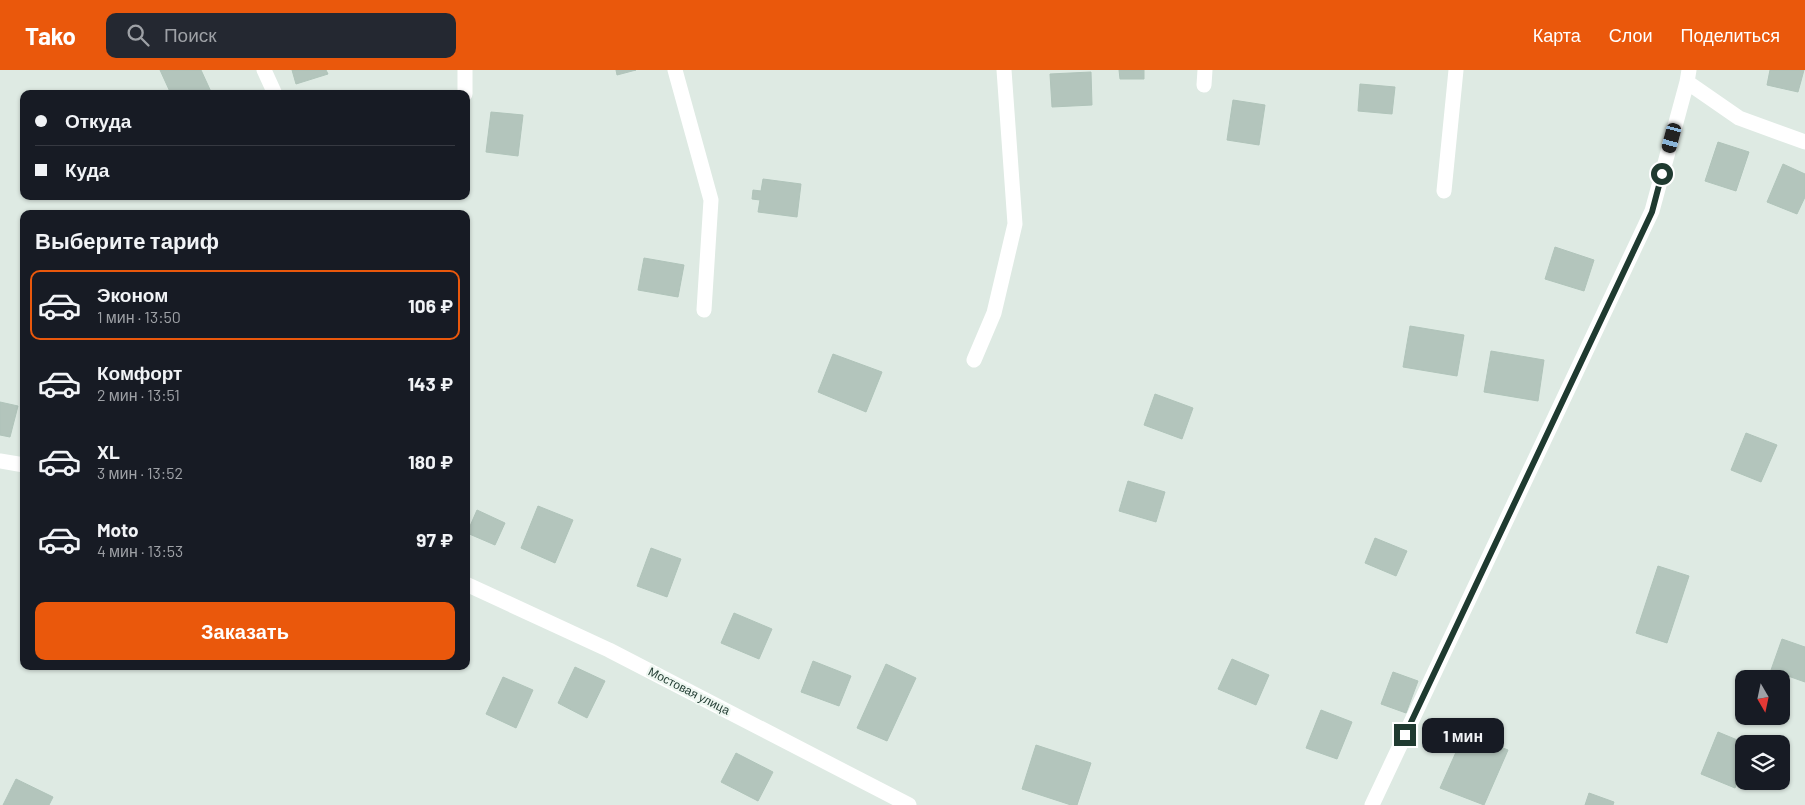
<!DOCTYPE html>
<html lang="ru">
<head>
<meta charset="utf-8">
<style>
  :root { --surface:#171b24; --page:#242831; --text:#f1f3f6; --muted:#9ea1a6; --line:#363941; --accent:#ea580c }
  body { margin:0; font-family:Barlow,sans-serif; background:var(--page); color:var(--text); height:100vh; display:flex; flex-direction:column; font-size:19px; white-space:nowrap }
  * { box-sizing:border-box; margin:0 }
  p { font-size:16px; color:var(--muted) }
  .icon { flex:none; width:28px; height:28px; fill:none; stroke:currentColor; stroke-width:2; stroke-linecap:round; stroke-linejoin:round }
  .map { position:relative; flex:1; overflow:hidden }
  .panel { position:absolute; left:20px; top:140px; width:450px; height:460px; display:flex; flex-direction:column; background:var(--surface); border-radius:10px; box-shadow:0 1px 4px #0004 }
  .panel>* { flex:none }
  .banner { position:absolute; left:20px; top:20px; width:450px; height:110px; border-radius:10px; box-shadow:0 1px 4px #0004; display:grid; align-content:center; height:110px; padding:0 15px; background:var(--surface) }
  .needle { width:32px; rotate:171deg }
  .fabs { position:absolute; left:1735px; top:600px; display:grid; gap:10px }
  .fabs a { display:grid; place-items:center; width:55px; height:55px; border-radius:10px; background:var(--surface); box-shadow:0 1px 4px #0004; font-size:25px }
  .end { position:absolute; width:22px; height:22px; margin:-11px; border:6px solid #1f3a30; background:#fff; box-shadow:0 0 0 2px #fff }
  .from { border-radius:50% }
  .bubble { position:absolute; height:35px; border-radius:10px; background:var(--surface); box-shadow:0 1px 4px #0004; font-size:16px; font-weight:700; line-height:35px; text-align:center }
  .car { position:absolute; width:15px; height:30px; margin:-15px -8px; border-radius:6px; box-shadow:0 0 4px 1px #0007; background:linear-gradient(#222 24%,#8ab4d8 0 40%,#222 0 76%,#8ab4d8 0 86%,#222 0) }
  .banner b { display:flex; align-items:center; gap:18px; height:48px; font-size:19px }
  .banner b+b { border-top:1px solid var(--line) }
  .banner i { width:12px; height:12px; background:var(--text) }
  ul { padding:0; list-style:none }
  li { display:flex; align-items:center; gap:15px; height:70px; margin:0 10px 8px; padding:0 5px; border:2px solid transparent; border-radius:10px }
  li div { flex:1 }
  li b { display:block; font-size:19px }
  li em { font-style:normal; font-weight:700 }
  li.active { border-color:var(--accent) }
  li>.icon { width:45px; height:45px; stroke-width:1.5 }
  h2 { padding:0 15px; font-size:22px; line-height:60px }
  .primary-button { display:flex; gap:10px; margin-top:auto; padding:10px 15px }
  .primary-button a { flex:1; height:58px; border-radius:10px; background:var(--accent); color:#fff; font-size:20px; font-weight:700; line-height:58px; text-align:center }
  header { display:flex; align-items:center; gap:30px; box-sizing:border-box; height:70px; padding:0 25px; background:var(--accent); color:#fff }
  header strong { font-size:24px }
  nav { display:flex; gap:28px; margin-inline-start:auto; font-size:18px }
  .search { width:350px; height:45px; background:var(--page); display:flex; align-items:center; gap:12px; box-sizing:border-box; padding:0 18px; border-radius:10px; color:var(--muted); font-size:19px }
  .map>svg:first-child { display:block }
  .building { fill:#b3c5bc; stroke:#b0c4ba }
  .lines { fill:none; stroke-linecap:round; stroke-linejoin:round }
  .street { stroke:#fff; stroke-width:15 }
  .route { stroke:#1f3a30; stroke-width:6 }
  .labels { text-anchor:middle; stroke-width:4.5; stroke-linejoin:round; paint-order:stroke }
  .street-label { font-size:12px; fill:#1f3a30; stroke:#eef7f1 }
</style>
</head>
<body>
<header>
<strong>Tako</strong>
<div class="search"><svg class="icon" aria-label="search" viewBox="0 0 24 24"><circle cx="10" cy="10" r="6"/><path d="M15 15l6 6"/></svg>Поиск</div>
<nav><a>Карта</a><a>Слои</a><a>Поделиться</a></nav>
</header>
<div class="map">
<svg width="1805" height="735" viewBox="0 0 1805 735">
  <rect width="100%" height="100%" fill="#deeae3"/>
  <!-- building -->
  <path class="building" d="M160,0H201L212,24H171Z
    M292,0H326L328,4L296,14Z
    M616,0H636L617,5Z
    M1119,0H1144V9H1120Z
    M1770,0H1804L1798,22L1767,15Z
    M1091,2L1092,35L1052,37L1050,4Z
    M1360,14L1395,17L1392,44L1358,41Z
    M1233,30L1265,35L1259,75L1227,70Z
    M491,42L523,45L518,86L486,82Z
    M1718,72L1749,82L1736,121L1705,111Z
    M1783,94L1805,104V127L1797,144L1767,132Z
    M763,109L801,114L797,147L758,142L760,130L752,129L753,120L761,121Z
    M1555,177L1594,190L1584,221L1545,209Z
    M644,188L684,195L678,227L638,220Z
    M1410,256L1464,265L1457,306L1403,297Z
    M1491,281L1544,290L1538,331L1484,322Z
    M833,284L882,302L866,342L818,322Z
    M1155,324L1193,338L1182,369L1144,355Z
    M0,332L18,336L10,367L0,365Z
    M1746,363L1777,375L1761,412L1731,400Z
    M1128,411L1165,422L1156,452L1119,441Z
    M538,436L573,450L555,493L521,478Z
    M477,440L505,453L495,475L467,463Z
    M1375,468L1407,481L1396,506L1365,493Z
    M651,478L681,489L667,527L637,516Z
    M1658,496L1689,506L1667,573L1636,563Z
    M734,543L772,559L759,589L721,573Z
    M1782,569L1805,577V612L1771,600Z
    M1232,589L1269,605L1256,635L1218,619Z
    M813,591L851,606L839,636L801,622Z
    M886,594L916,608L887,671L857,658Z
    M575,597L605,611L587,648L558,633Z
    M1393,602L1418,611L1406,643L1381,634Z
    M503,607L533,620L516,658L486,644Z
    M1321,640L1352,652L1337,689L1306,678Z
    M1465,662L1508,680L1484,735L1440,718Z
    M1718,662L1747,674H1744V697L1735,718L1701,704Z
    M1036,675L1091,693L1077,735H1071L1022,719Z
    M736,683L773,702L758,731L721,712Z
    M16,709L53,727L49,735H3Z
    M1589,723L1614,732L1613,735H1585Z"/>
  <g class="lines">
    <!-- street -->
    <path class="street" d="M264,0L275,24
      M465,0V24
      M675,0L711,130L704,240
      M1689,0L1687,12L1739,48L1805,72
      M1204,15L1205,0
      M1444,121L1456,0
      M974,290L994,243L1015,154L1004,0
      M0,391L24,395
      M466,514L609,580L909,735
      M1372,735L1652,141L1687,12"/>
  </g>
  <g class="lines">
    <!-- route -->
    <path class="route" d="M1405,665L1652,142L1662,104"/>
  </g>
  <g class="labels">
    <!-- street labels -->
    <g class="street-label">
      <text transform="translate(689 621) rotate(27)" y="4">Мостовая улица</text>
    </g>
  </g>
</svg>
<div class="fabs">
<a><svg class="needle" viewBox="-14 -14 28 28"><path d="M0-13l5 13h-10z" fill="#e53935"/><path d="M0 13l5-13h-10z" fill="#9ea1a6"/></svg></a>
<a><svg class="icon" aria-label="layers" viewBox="0 0 24 24"><path d="M12 4l9 5-9 5-9-5zM3 14l9 5 9-5"/></svg></a>
</div>
<i class="end from" style="left:1662px;top:104px"></i>
<i class="end" style="left:1405px;top:665px"></i>
<div class="bubble" style="left:1422px;top:648px;width:82px">1 мин</div>
<i class="car" style="left:1672px;top:68px;rotate:195deg"></i>
<div class="banner">
<b><i class="from"></i>Откуда</b>
<b><i></i>Куда</b>
</div>
<section class="panel">
<h2>Выберите тариф</h2>
<ul>
<li class="active"><svg class="icon" aria-label="car" viewBox="0 0 24 24"><path d="M5 17H2v-5l4-1 3-4h7l3 4 3 1v5h-3M9 17h6M6 11h13"/><circle cx="7" cy="17" r="2"/><circle cx="17" cy="17" r="2"/></svg><div><b>Эконом</b><p>1 мин · 13:50</p></div><em>106 ₽</em></li>
<li><svg class="icon" aria-label="car" viewBox="0 0 24 24"><path d="M5 17H2v-5l4-1 3-4h7l3 4 3 1v5h-3M9 17h6M6 11h13"/><circle cx="7" cy="17" r="2"/><circle cx="17" cy="17" r="2"/></svg><div><b>Комфорт</b><p>2 мин · 13:51</p></div><em>143 ₽</em></li>
<li><svg class="icon" aria-label="car" viewBox="0 0 24 24"><path d="M5 17H2v-5l4-1 3-4h7l3 4 3 1v5h-3M9 17h6M6 11h13"/><circle cx="7" cy="17" r="2"/><circle cx="17" cy="17" r="2"/></svg><div><b>XL</b><p>3 мин · 13:52</p></div><em>180 ₽</em></li>
<li><svg class="icon" aria-label="car" viewBox="0 0 24 24"><path d="M5 17H2v-5l4-1 3-4h7l3 4 3 1v5h-3M9 17h6M6 11h13"/><circle cx="7" cy="17" r="2"/><circle cx="17" cy="17" r="2"/></svg><div><b>Moto</b><p>4 мин · 13:53</p></div><em>97 ₽</em></li>
</ul>
<div class="primary-button"><a>Заказать</a></div>
</section>
</div>
</body>
</html>
